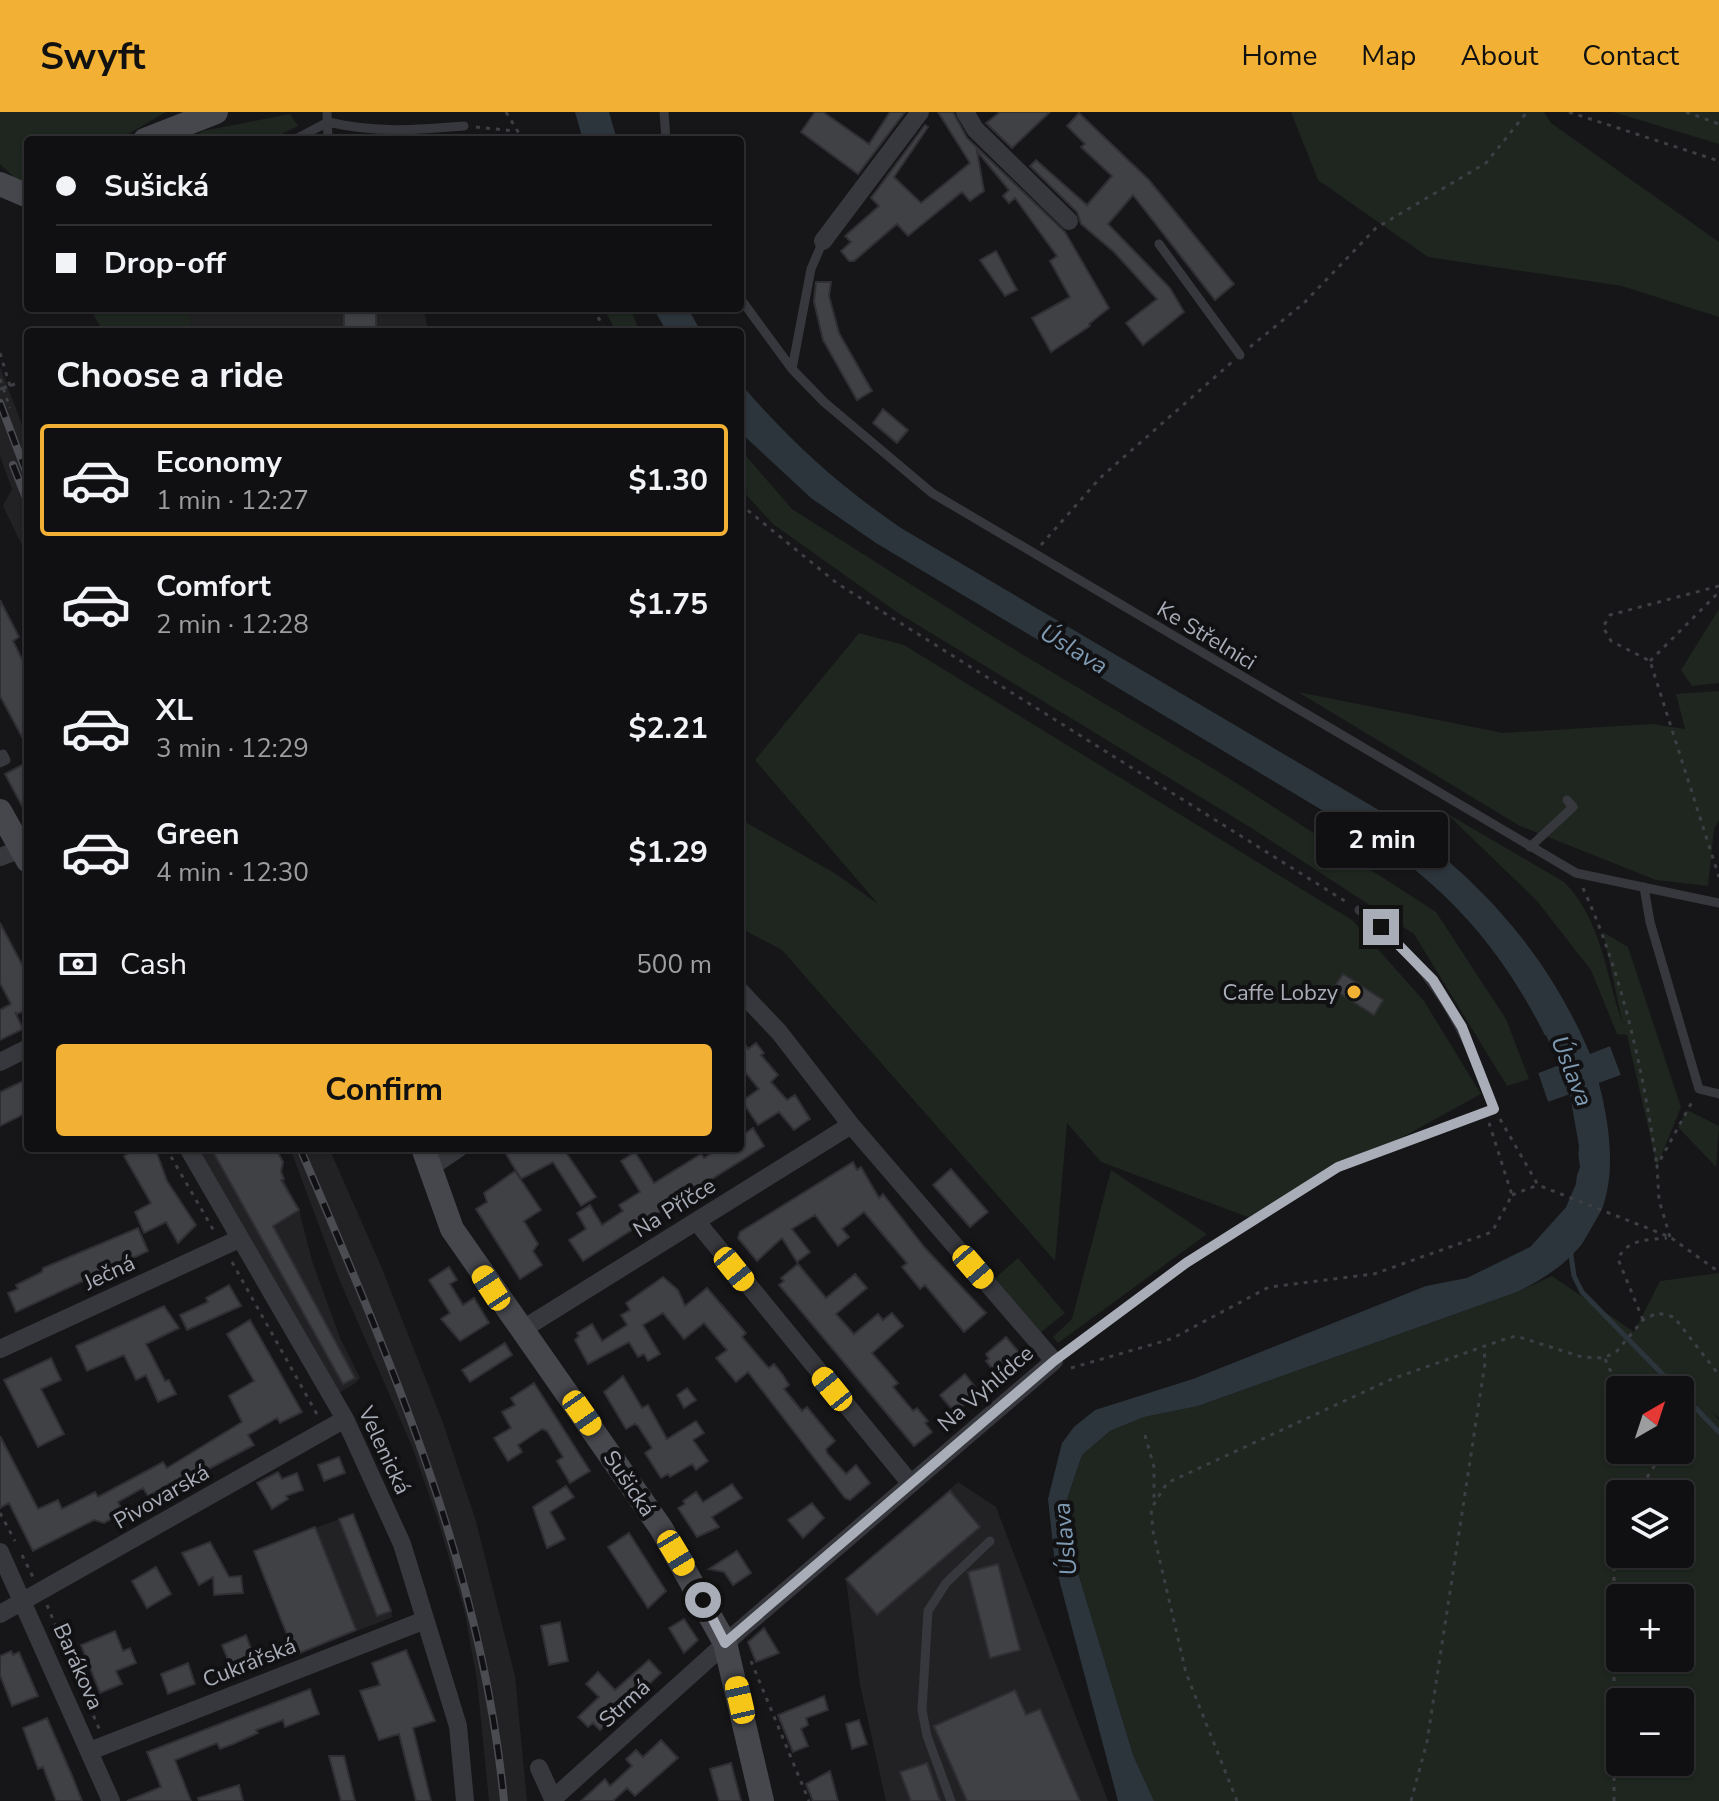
<!DOCTYPE html>
<html lang="en">
<head>
<meta charset="utf-8">
<style>
  :root { --surface:#101012; --page:#19191b; --text:#f1f3f6; --muted:#9c9d9f; --line:#303032; --accent:#f2b134 }
  body { margin:0; font-family:"Nunito Sans",sans-serif; background:var(--page); color:var(--text); height:100vh; display:flex; flex-direction:column; font-size:30px; white-space:nowrap }
  * { box-sizing:border-box; margin:0 }
  p { font-size:26px; color:var(--muted) }
  .icon { flex:none; width:44px; height:44px; fill:none; stroke:currentColor; stroke-width:2; stroke-linecap:round; stroke-linejoin:round }
  .map { position:relative; flex:1; overflow:hidden }
  .details { position:absolute; left:24px; top:216px; width:720px; height:824px; display:flex; flex-direction:column; background:var(--surface); border-radius:8px; box-shadow:0 2px 6px #0004,0 0 0 2px var(--line) }
  .details>* { flex:none }
  .guide { position:absolute; left:24px; top:24px; width:720px; height:176px; border-radius:8px; box-shadow:0 2px 6px #0004,0 0 0 2px var(--line); display:grid; align-content:center; height:176px; padding:0 32px; background:var(--surface) }
  .needle { width:52px; rotate:39deg }
  .fabs { position:absolute; left:1606px; top:1264px; display:grid; gap:16px }
  .fabs a { display:grid; place-items:center; width:88px; height:88px; border-radius:8px; background:var(--surface); box-shadow:0 2px 6px #0004,0 0 0 2px var(--line); font-size:40px }
  .end { position:absolute; width:36px; height:36px; margin:-18px; border:10px solid #a8adb8; background:#111; box-shadow:0 0 0 4px #111 }
  .from { border-radius:50% }
  .bubble { position:absolute; height:56px; border-radius:8px; background:var(--surface); box-shadow:0 2px 6px #0004,0 0 0 2px var(--line); font-size:26px; font-weight:700; line-height:56px; text-align:center }
  .car { position:absolute; width:24px; height:48px; margin:-24px -12px; border-radius:10px; box-shadow:0 0 6px 2px #0007; background:linear-gradient(#f5c518 24%,#345 0 40%,#f5c518 0 76%,#345 0 86%,#f5c518 0) }
  .guide b { display:flex; align-items:center; gap:28px; height:76px; font-size:30px }
  .guide b+b { border-top:2px solid var(--line) }
  .guide i { width:20px; height:20px; background:var(--text) }
  ul { padding:0; list-style:none }
  li { display:flex; align-items:center; gap:24px; height:112px; margin:0 16px 12px; padding:0 16px; border:4px solid transparent; border-radius:8px }
  li div { flex:1 }
  li b { display:block; font-size:30px }
  li em { font-style:normal; font-weight:700 }
  li.selected { border-color:var(--accent) }
  li>.icon { width:72px; height:72px; stroke-width:1.5 }
  h2 { padding:0 32px; font-size:36px; line-height:96px }
  .pay { display:flex; align-items:center; gap:20px; height:88px; padding:0 32px; font-size:30px }
  .pay p { margin-inline-start:auto }
  .cta { display:flex; gap:16px; margin-top:auto; padding:16px 32px }
  .cta a { flex:1; height:92px; border-radius:8px; background:var(--accent); color:#111; font-size:32px; font-weight:700; line-height:92px; text-align:center }
  header { display:flex; align-items:center; gap:48px; box-sizing:border-box; height:112px; padding:0 40px; background:var(--accent); color:#111 }
  header strong { font-size:38px }
  nav { display:flex; gap:44px; margin-inline-start:auto; font-size:28px }
  .map>svg:first-child { display:block }
  .built { fill:#222225 }
  .green { fill:#1e261f; fill-rule:evenodd }
  .water { fill:#2c353c }
  .pier { fill:#161618 }
  .lines { fill:none; stroke-linecap:round; stroke-linejoin:round }
  .stream { stroke:#2c353c; stroke-width:5 }
  .building { fill:#404145; stroke:#303034; stroke-width:2 }
  .path { stroke:#3d3f44; stroke-width:3; stroke-dasharray:4 6; stroke-linecap:butt }
  .lane { stroke:#37383d; stroke-width:9 }
  .street { stroke:#37383d; stroke-width:18 }
  .secondary { stroke:#45474d; stroke-width:24 }
  .rail-casing { stroke:#4a4c52; stroke-width:8 }
  .rail { stroke:#111113; stroke-width:5; stroke-dasharray:15; stroke-linecap:butt }
  .path-bridge { stroke:#3d3f44; stroke-width:3; stroke-dasharray:4 6; stroke-linecap:butt }
  .route { stroke:#a8adb8; stroke-width:10 }
  .poi-dot { fill:#f2b134; stroke:#111113; stroke-width:3 }
  .labels { text-anchor:middle; stroke-width:8; stroke-linejoin:round; paint-order:stroke }
  .street-label { font-size:22px; fill:#a8adb8; stroke:#111113 }
  .poi-label { font-size:22px; fill:#a8adb8; stroke:#111113; text-anchor:end }
  .water-label { font-size:24px; font-style:italic; fill:#7f9bb3; stroke:#111113 }
</style>
</head>
<body>
<header>
<strong>Swyft</strong>
<nav><a>Home</a><a>Map</a><a>About</a><a>Contact</a></nav>
</header>
<div class="map">
<svg width="1719" height="1689" viewBox="0 0 1719 1689">
  <rect width="100%" height="100%" fill="#161618"/>
  <!-- built -->
  <path class="built" d="M187,196H424L428,220H193Z
    M0,255L28,328V446L3,394L12,377L0,344Z
    M188,1036H275L283,1050L277,1054L299,1098L312,1149L340,1226L360,1266L354,1272L332,1285Z
    M290,1036H329L381,1154L443,1311L475,1406L515,1564L527,1689H489L477,1568L464,1497L437,1405L411,1332L339,1167Z
    M958,1370L996,1395L1108,1689H886L860,1573L846,1468Z
    M353,1402L393,1505L295,1543L254,1439Z"/>
  <!-- green -->
  <path class="green" d="M0,0H166L118,28H28V70L17,68L0,52Z
    M1291,0H1544L1551,11L1719,130V205L1622,174L1428,145L1318,68Z
    M1613,0H1719V32Z
    M290,2L298,14L269,28H185L203,19Z
    M89,196H187L193,220H104Z
    M604,196H630L640,220H616Z
    M740,337L792,397L997,527L1227,665L1436,800L1506,907L1529,967L1507,974L1414,822L1253,717L898,501L773,412L740,376Z
    M1719,497V571L1692,574L1681,558Z
    M859,521L904,533L1352,808L1424,889L1481,982L1253,1107L1101,1050L1067,1011L1055,1149L782,838L740,816V707L836,762L878,792L755,648Z
    M1719,579V708L1714,717L1708,774L1656,768L1520,714L1298,580L1503,621L1652,612L1685,617L1676,582Z
    M1446,701L1564,770C1602,808 1606,864 1623,913L1603,820L1628,835L1681,995L1657,1054L1627,923L1617,922L1591,858L1537,789Z
    M1687,998L1719,1014L1716,1055L1678,1015Z
    M1111,1058L1207,1122L1058,1231L1053,1225L1072,1207Z
    M1018,1146L1065,1201L1040,1221L994,1167Z
    M1719,1161V1306L1712,1300L1719,1308V1689H1154L1133,1643L1076,1454L1066,1390L1082,1343L1110,1319L1144,1305L1198,1294L1517,1180L1552,1164L1634,1220L1660,1169ZM1620,1278H1680V1338H1620ZM1620,1382H1680V1442H1620ZM1620,1486H1680V1546H1620ZM1620,1590H1680V1650H1620Z"/>
  <!-- water -->
  <path class="water" d="M575,0H609L617,28H583Z
    M653,196H688L701,220H667Z
    M740,271C791,330 837,372 901,416L1404,713C1489,778 1546,842 1590,941L1610,934L1621,963L1599,971C1623,1067 1613,1134 1517,1180L1198,1294L1144,1305L1110,1319L1082,1343L1066,1390L1076,1454L1133,1643L1154,1689H1118L1055,1452L1048,1387L1062,1331L1074,1315L1095,1298L1193,1267L1426,1174L1467,1166L1530,1135L1566,1095L1576,1072L1579,1034L1570,983L1548,990L1538,961L1559,953C1519,864 1471,798 1392,740L876,431L811,386L740,320Z"/>
  <!-- pier -->
  <path class="pier" d="M1579,908L1592,937L1613,932L1625,964L1604,973L1617,1038L1612,1084L1600,1109L1575,1144L1604,1094L1612,1061L1608,1006L1599,971L1621,963L1610,934L1590,942L1576,909Z
    M1546,923L1559,953L1538,961L1548,990L1570,982L1580,1055L1566,1095L1530,1135L1528,1132L1562,1093L1576,1054L1567,988L1546,993L1534,962L1536,957L1554,951L1542,925Z"/>
  <g class="lines">
    <!-- stream -->
    <path class="stream" d="M1570,1136L1574,1164L1582,1180L1678,1278
      M1680,1280L1719,1320"/>
  </g>
  <!-- building -->
  <path class="building" d="M815,0H823L869,32L890,0H905L858,62L801,20Z
    M938,0H953L967,26L1065,120L1109,196L1089,212L1090,214L1051,240L1032,206L1070,185L1050,149L1057,144L1015,86L1009,91L1003,84L1009,78L977,39L984,79L970,89L962,80L908,124L897,112L854,149H849L841,139L851,130L845,124L879,94L871,86L925,13L928,15L894,65L921,91L970,51Z
    M1000,0H1050L1012,36L986,11Z
    M1079,1L1149,68L1234,172L1215,188L1133,83L1108,112L1170,176L1184,200L1143,233L1126,211L1157,187L1114,140L1081,112L1077,100L1030,54L1036,48L1087,93L1112,64L1081,35L1085,32L1067,14Z
    M996,139L1017,178L1005,184L980,148Z
    M816,170H831L829,184L839,221L872,279L857,288L823,228L814,190Z
    M344,196H376V220H344Z
    M883,297L908,318L897,331L873,311Z
    M0,488L19,525L13,529L28,559V636L0,584Z
    M28,650V705L5,662Z
    M0,811L28,864V897L17,902L15,900L23,917L0,928V898L11,892L0,871Z
    M1343,862L1383,888L1374,903L1333,877Z
    M740,924L748,937L756,931L764,941L761,943L778,963L771,970L787,988L795,983L810,1007L794,1018L779,1000L758,1013L742,989L759,977L740,954Z
    M23,969L28,980V1000L0,1014V980Z
    M753,1016L764,1034L583,1149L569,1128L586,1117L577,1101L590,1093L602,1113L623,1099L619,1093L640,1080L621,1049L635,1040L654,1071L701,1042L704,1046L720,1036H740V1025Z
    M138,1036H155L167,1069L196,1113L178,1131L166,1110L144,1121L135,1100L151,1091L124,1044Z
    M211,1036H267L269,1040L276,1037L283,1050L281,1060L284,1067L281,1068L299,1098L273,1114L355,1266L343,1272Z
    M516,1036H575L567,1042L596,1085L581,1094L553,1050L521,1067L506,1042Z
    M853,1050L857,1058L861,1055L879,1086L883,1082L925,1136L986,1201L964,1220L925,1173L920,1177L902,1155L907,1151L864,1100L842,1117L849,1125L838,1134L815,1103L792,1117L810,1140L797,1150L782,1126L757,1149L738,1126L740,1120Z
    M951,1057L988,1100L970,1115L933,1073Z
    M515,1059L541,1098L524,1109L538,1132L533,1139L542,1153L520,1167L476,1097L487,1090L484,1081Z
    M138,1116L148,1139L16,1200L8,1181L18,1177L16,1173L42,1160L43,1156Z
    M798,1152L826,1186L855,1162L867,1176L836,1202L854,1222L878,1202L883,1208L892,1201L903,1214L872,1241L898,1271L893,1275L913,1299L917,1296L928,1309L925,1311L932,1320L914,1334L779,1173L784,1169L781,1166Z
    M449,1155L457,1168L450,1172L463,1193L474,1186L489,1211L460,1229L441,1207L450,1201L429,1168Z
    M663,1165L678,1178L685,1194L707,1176L746,1221L742,1225L766,1253L769,1256L774,1252L783,1263L789,1273L784,1277L802,1299L807,1295L835,1329L826,1337L827,1341L846,1362L856,1353L870,1371L850,1388L845,1386L748,1260L736,1270L716,1246L727,1238L704,1211L684,1227L663,1201L643,1213L660,1242L648,1249L644,1242L638,1245L629,1230L588,1252L575,1228L579,1224L577,1221L592,1212L602,1229L627,1213L621,1203L630,1198L626,1191Z
    M229,1173L241,1194L187,1218L180,1203L208,1190L206,1186Z
    M164,1194L179,1216L146,1232L165,1269L169,1268L176,1282L158,1290L146,1263L136,1268L124,1243L87,1259L76,1234Z
    M250,1208L302,1300L280,1311L277,1306L248,1323L254,1333L203,1360L202,1357L178,1370L176,1368L148,1384L143,1376L118,1390L123,1400L104,1411L94,1408L33,1439L9,1391L0,1396V1324L38,1397L58,1388L62,1397L95,1380L98,1385L163,1350L167,1356L242,1310L229,1284L254,1269L227,1222Z
    M1006,1225L1023,1245L1002,1262L998,1257L995,1260L986,1249L989,1247L986,1242Z
    M505,1231L512,1243L470,1270L462,1258Z
    M51,1246L61,1268L41,1277L64,1322L38,1335L4,1268Z
    M965,1262L979,1280L955,1301L940,1283Z
    M623,1264L642,1296L648,1293L667,1327L696,1309L704,1321L693,1328L708,1349L696,1358L692,1352L670,1365L668,1362L661,1366L645,1341L652,1336L638,1314L635,1312L626,1317L604,1280Z
    M534,1271L590,1359L570,1371L557,1349L563,1345L547,1319L542,1317L518,1333L522,1340L508,1349L494,1326L511,1316L502,1300L515,1293L511,1286Z
    M687,1276L696,1288L684,1296L677,1283Z
    M339,1345L345,1361L324,1369L318,1353Z
    M278,1360L282,1367L297,1361L303,1378L286,1384L288,1387L272,1397L257,1371Z
    M732,1372L742,1386L712,1405L719,1415L697,1425L678,1396L685,1392L683,1389L696,1380L703,1390Z
    M566,1374L574,1385L550,1400L565,1427L547,1436L533,1395Z
    M950,1379L980,1415L877,1503L846,1467Z
    M812,1391L824,1406L803,1426L788,1408Z
    M353,1402L391,1499L377,1504L339,1407Z
    M315,1415L356,1518L295,1543L254,1439Z
    M629,1421L666,1479L648,1496L608,1435Z
    M210,1430L229,1465L241,1464L243,1481L214,1483L213,1465L199,1473L182,1441Z
    M737,1439L751,1461L733,1473L724,1460L709,1457Z
    M998,1452L1020,1538L990,1546L968,1460Z
    M156,1455L171,1482L147,1496L132,1469Z
    M684,1507L698,1528L684,1541L669,1516Z
    M560,1510L568,1549L549,1553L541,1514Z
    M764,1516L779,1541L756,1550L748,1530Z
    M115,1519L123,1539L130,1536L136,1551L116,1559L122,1572L100,1581L81,1533Z
    M246,1523L255,1548L232,1558L222,1533Z
    M406,1538L435,1609L413,1616L431,1689H416L399,1622L379,1628L360,1579L380,1573L372,1551Z
    M11,1539L13,1543L19,1540L38,1584L12,1594L0,1563V1544Z
    M649,1548L661,1561L600,1618L593,1611L588,1615L578,1605L599,1585L586,1572L598,1560L615,1578Z
    M188,1551L195,1572L168,1582L161,1562Z
    M310,1577L319,1602L285,1615L283,1608L256,1618L258,1621L233,1632L220,1637L217,1631L175,1648L191,1689H127L161,1675L147,1640Z
    M1015,1578L1026,1603L1040,1597L1080,1689H967L934,1614Z
    M824,1584L828,1598L806,1606L808,1613L801,1617L808,1634L793,1640L778,1603Z
    M47,1606L73,1666L82,1689H56L43,1655L38,1657L23,1616Z
    M859,1608L867,1632L852,1637L846,1612Z
    M661,1628L678,1646L635,1684L627,1676L613,1689H581L605,1667L610,1674L632,1654L626,1647L636,1638L643,1645Z
    M329,1644H344L355,1689H341Z
    M731,1651L741,1689H719L710,1657Z
    M927,1651L940,1689H911L900,1660Z
    M830,1659L838,1689H813L806,1672Z
    M239,1673L243,1689H199L198,1686Z"/>
  <g class="lines">
    <!-- path -->
    <path class="path" d="M506,0L523,28
      M1569,0L1719,49
      M1686,0L1719,12
      M476,15L515,19
      M594,196L605,220
      M1250,235L1304,191L1376,116L1486,51L1527,0
      M0,267L10,296
      M3,276L15,272
      M740,392L838,472L1348,791
      M1041,433L1100,366L1232,250
      M1719,474L1610,503L1603,515L1611,529L1650,549L1719,765
      M1650,549L1719,480
      M1583,776C1623,864 1643,959 1657,1054
      M1500,1007L1538,1073L1670,1125L1719,1160
      M166,1036L214,1119
      M1512,1083L1538,1073
      M1670,1125L1659,1088L1657,1054L1693,988
      M232,1150L318,1304
      M1643,1208L1618,1147C1627,1127 1647,1128 1667,1126
      M1605,1247L1620,1279
      M1071,1256L1171,1227L1269,1175L1374,1162L1492,1120L1512,1083L1489,1011
      M1145,1323L1154,1355V1387
      M1636,1382L1665,1338
      M0,1401L15,1429
      M22,1443L33,1465
      M47,1493L100,1619
      M751,1549L809,1689
      M1237,1689L1186,1561L1153,1419L1151,1397L1167,1371L1392,1267L1502,1228L1516,1224L1582,1245L1604,1246L1617,1239L1643,1208L1657,1201L1674,1205L1719,1263
      M1411,1689L1427,1630L1485,1251L1484,1234
      M1614,1689V1428L1620,1409"/>
    <!-- lane -->
    <path class="lane" d="M327,0L328,28
      M664,0L666,28
      M294,28L328,10C375,21 416,18 464,14
      M1159,132L1240,243
      M740,186L792,257L824,290L932,381L1576,761L1719,791
      M792,257L811,157L823,129
      M0,651L6,648L3,642
      M1530,735L1573,695L1567,688
      M1644,775L1650,810L1699,977L1719,982
      M1054,1249L1186,1151L1338,1055L1494,997C1465,913 1431,853 1359,798
      M951,1689L927,1624L922,1598L928,1499L946,1471L990,1429"/>
    <!-- street -->
    <path class="street" d="M965,0L975,17L1069,109
      M823,129L920,0
      M0,745L21,737
      M0,950L28,936
      M188,1036L345,1307L402,1432L458,1614L465,1689
      M431,1055L459,1036
      M697,1110L911,1372
      M523,1217L851,1013
      M0,1237L239,1127
      M0,1440L111,1689
      M0,1502L345,1307
      M90,1639L425,1508
      M539,1656L554,1689
      M554,1686L738,1520L1054,1249L851,1013L779,920L740,879"/>
    <!-- secondary -->
    <path class="secondary" d="M145,28L216,0
      M0,72L28,84
      M0,699L28,749
      M423,1036L452,1117L661,1416L725,1531L762,1689"/>
    <defs>
      <path id="rail" d="M0,291L28,365
        M13,353L28,391
        M300,1036C390,1248 482,1457 504,1689"/>
    </defs>
    <!-- rail casing -->
    <use href="#rail" class="rail-casing"/>
    <!-- rail -->
    <use href="#rail" class="rail"/>
    <!-- path-bridge -->
    <path class="path-bridge" d="M0,241L10,274
      M0,277L15,272"/>
  </g>
  <g class="lines">
    <!-- route -->
    <path class="route" d="M703,1488L725,1531L1054,1249L1186,1151L1338,1055L1494,997L1462,915L1433,868L1381,815"/>
  </g>
  <!-- markers -->
  <circle class="poi-dot" cx="1354" cy="880" r="8"/>
  <g class="labels">
    <!-- street labels -->
    <g class="street-label">
      <text transform="translate(1207 523) rotate(31)" y="8">Ke Střelnici</text>
      <text transform="translate(674 1095) rotate(-32)" y="8">Na Příčce</text>
      <text transform="translate(109 1160) rotate(-25)" y="8">Ječná</text>
      <text transform="translate(985 1276) rotate(-41)" y="8">Na Vyhlídce</text>
      <text transform="translate(385 1338) rotate(65)" y="8">Velenická</text>
      <text transform="translate(630 1371) rotate(56)" y="8">Sušická</text>
      <text transform="translate(161 1384) rotate(-30)" y="8">Pivovarská</text>
      <text transform="translate(249 1550) rotate(-22)" y="8">Cukrářská</text>
      <text transform="translate(79 1554) rotate(66)" y="8">Barákova</text>
      <text transform="translate(624 1591) rotate(-42)" y="8">Strmá</text>
    </g>
    <!-- poi labels -->
    <g class="poi-label">
      <text x="1338" y="888">Caffe Lobzy</text>
    </g>
    <!-- water labels -->
    <g class="water-label">
      <text transform="translate(1074 537) rotate(31)" y="8">Úslava</text>
      <text transform="translate(1572 959) rotate(68)" y="8">Úslava</text>
      <text transform="translate(1065 1427) rotate(-96)" y="8">Úslava</text>
    </g>
  </g>
</svg>
<div class="fabs">
<a><svg class="needle" viewBox="-14 -14 28 28"><path d="M0-13l5 13h-10z" fill="#e53935"/><path d="M0 13l5-13h-10z" fill="#9c9d9f"/></svg></a>
<a><svg class="icon" aria-label="layers" viewBox="0 0 24 24"><path d="M12 4l9 5-9 5-9-5zM3 14l9 5 9-5"/></svg></a>
<a>+</a>
<a>−</a>
</div>
<i class="end from" style="left:703px;top:1488px"></i>
<i class="end" style="left:1381px;top:815px"></i>
<div class="bubble" style="left:1316px;top:700px;width:132px">2 min</div>
<i class="car" style="left:973px;top:1155px;rotate:139deg"></i>
<i class="car" style="left:734px;top:1157px;rotate:141deg"></i>
<i class="car" style="left:491px;top:1176px;rotate:327deg"></i>
<i class="car" style="left:832px;top:1277px;rotate:321deg"></i>
<i class="car" style="left:582px;top:1301px;rotate:145deg"></i>
<i class="car" style="left:676px;top:1441px;rotate:149deg"></i>
<i class="car" style="left:740px;top:1588px;rotate:347deg"></i>
<div class="guide">
<b><i class="from"></i>Sušická</b>
<b><i></i>Drop-off</b>
</div>
<section class="details">
<h2>Choose a ride</h2>
<ul>
<li class="selected"><svg class="icon" aria-label="car" viewBox="0 0 24 24"><path d="M5 17H2v-5l4-1 3-4h7l3 4 3 1v5h-3M9 17h6M6 11h13"/><circle cx="7" cy="17" r="2"/><circle cx="17" cy="17" r="2"/></svg><div><b>Economy</b><p>1 min · 12:27</p></div><em>$1.30</em></li>
<li><svg class="icon" aria-label="car" viewBox="0 0 24 24"><path d="M5 17H2v-5l4-1 3-4h7l3 4 3 1v5h-3M9 17h6M6 11h13"/><circle cx="7" cy="17" r="2"/><circle cx="17" cy="17" r="2"/></svg><div><b>Comfort</b><p>2 min · 12:28</p></div><em>$1.75</em></li>
<li><svg class="icon" aria-label="car" viewBox="0 0 24 24"><path d="M5 17H2v-5l4-1 3-4h7l3 4 3 1v5h-3M9 17h6M6 11h13"/><circle cx="7" cy="17" r="2"/><circle cx="17" cy="17" r="2"/></svg><div><b>XL</b><p>3 min · 12:29</p></div><em>$2.21</em></li>
<li><svg class="icon" aria-label="car" viewBox="0 0 24 24"><path d="M5 17H2v-5l4-1 3-4h7l3 4 3 1v5h-3M9 17h6M6 11h13"/><circle cx="7" cy="17" r="2"/><circle cx="17" cy="17" r="2"/></svg><div><b>Green</b><p>4 min · 12:30</p></div><em>$1.29</em></li>
</ul>
<div class="pay"><svg class="icon" aria-label="cash" viewBox="0 0 24 24"><path d="M3 7h18v10H3z"/><circle cx="12" cy="12" r="2"/></svg>Cash<p>500 m</p></div>
<div class="cta"><a>Confirm</a></div>
</section>
</div>
</body>
</html>
